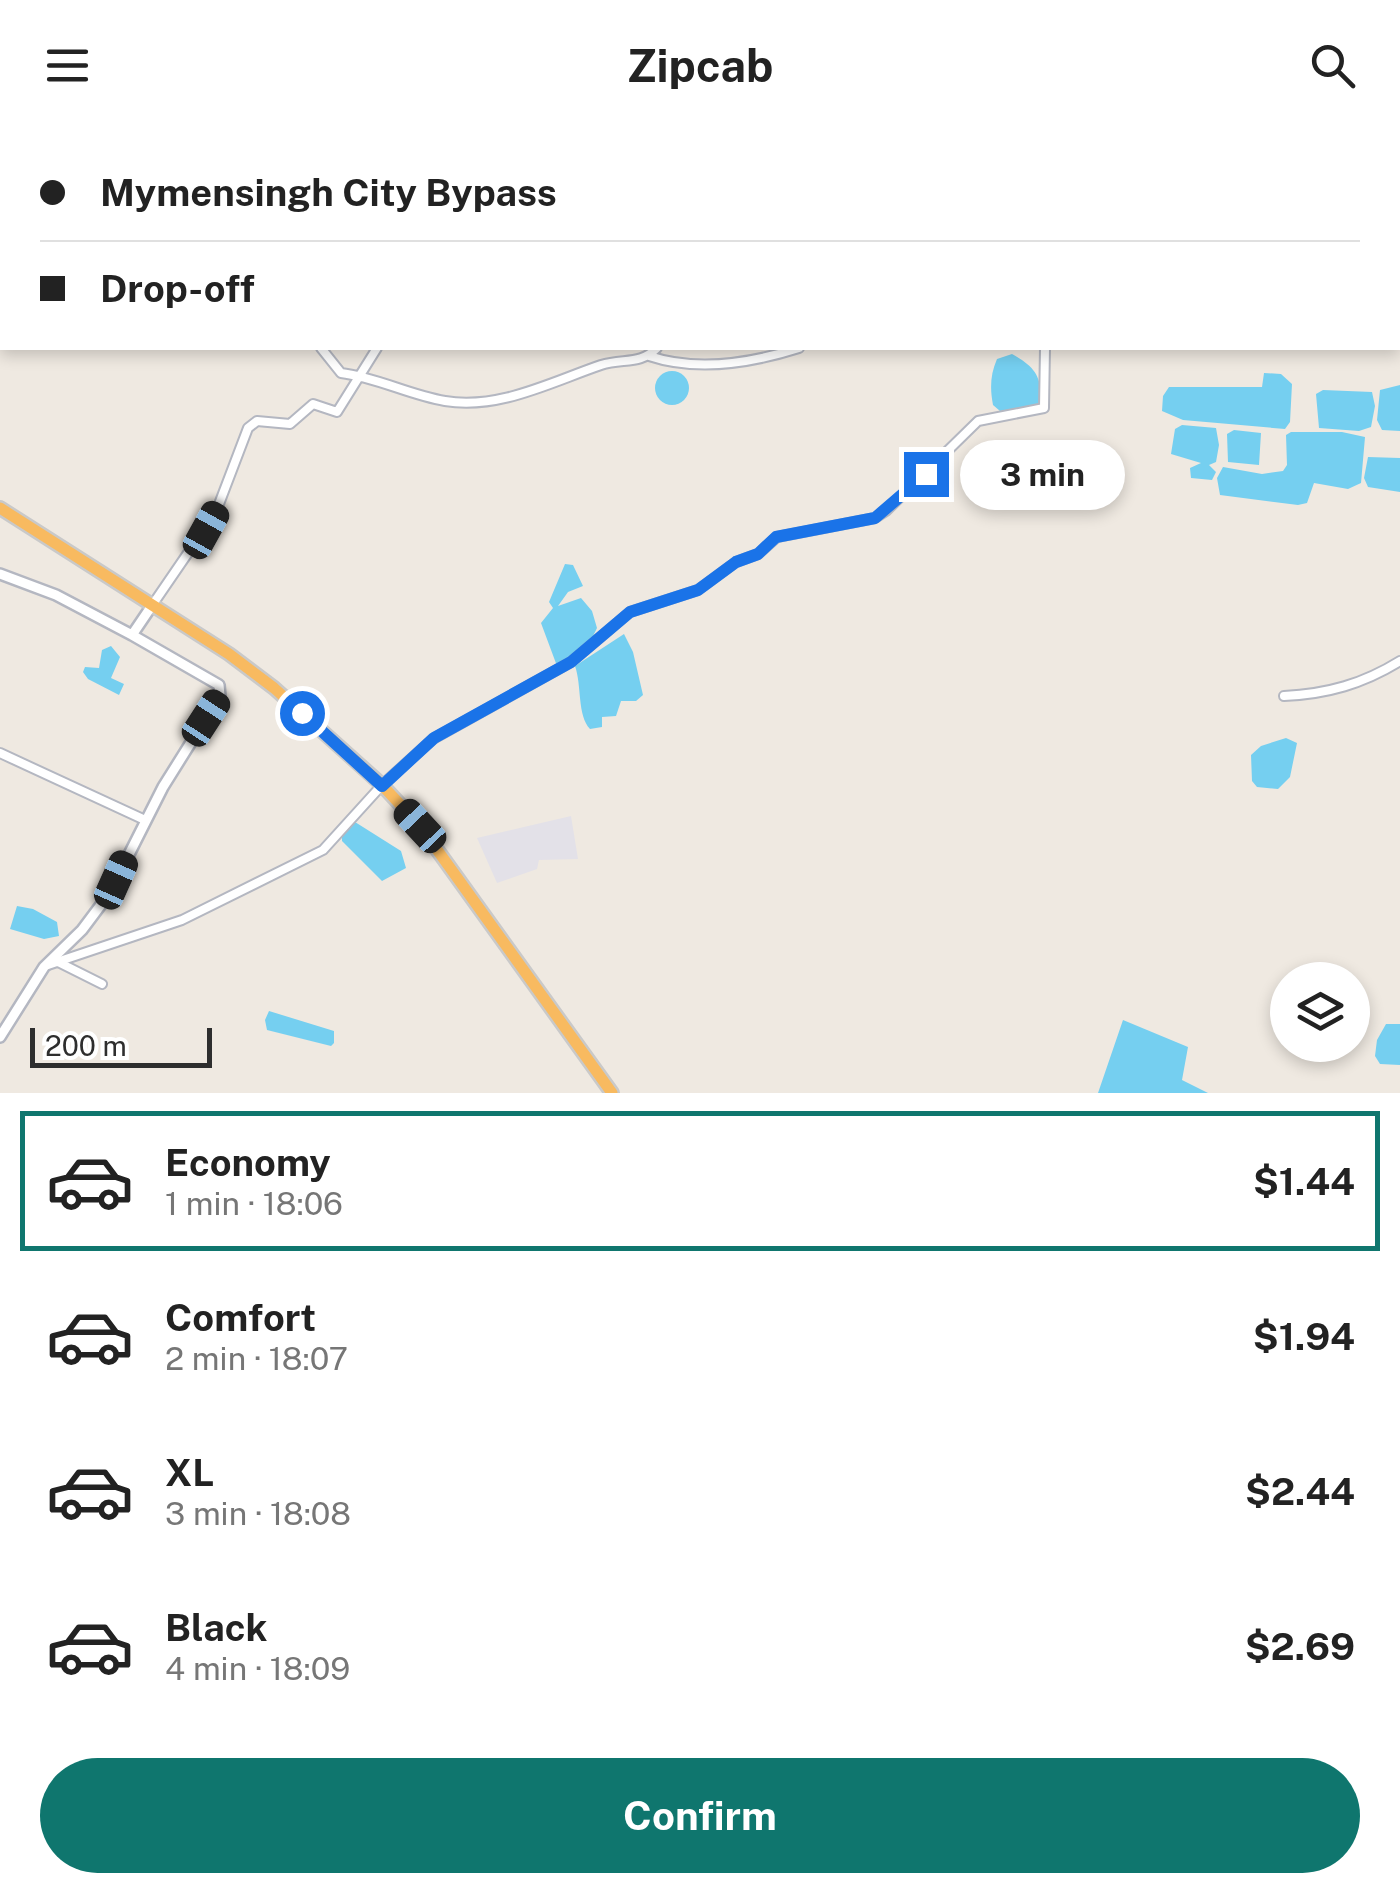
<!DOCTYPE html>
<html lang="en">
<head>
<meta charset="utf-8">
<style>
  :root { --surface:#fff; --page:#f6f6f6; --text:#222; --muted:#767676; --line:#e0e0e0; --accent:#0f766e }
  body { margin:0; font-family:"Public Sans",sans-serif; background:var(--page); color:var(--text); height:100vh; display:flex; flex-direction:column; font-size:38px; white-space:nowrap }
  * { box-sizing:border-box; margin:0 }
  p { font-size:32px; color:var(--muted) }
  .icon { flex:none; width:55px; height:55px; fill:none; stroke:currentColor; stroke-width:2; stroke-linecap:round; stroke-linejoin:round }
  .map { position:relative; height:963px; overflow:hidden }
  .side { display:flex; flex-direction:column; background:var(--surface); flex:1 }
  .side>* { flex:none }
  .guide { position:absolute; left:0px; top:0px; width:1400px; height:220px; box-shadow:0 5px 15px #0003; display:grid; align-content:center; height:220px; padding:0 40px; background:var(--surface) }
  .tools { position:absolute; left:1270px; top:832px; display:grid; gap:20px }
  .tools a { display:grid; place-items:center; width:100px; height:100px; border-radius:50%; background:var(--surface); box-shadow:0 5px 15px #0003; font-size:50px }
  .scale { position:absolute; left:30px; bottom:25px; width:182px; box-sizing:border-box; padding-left:10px; border:5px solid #2e2e2e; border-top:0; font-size:28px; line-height:35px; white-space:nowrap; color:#2e2e2e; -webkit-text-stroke:8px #fff; paint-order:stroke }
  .end { position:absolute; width:45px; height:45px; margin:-22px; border:12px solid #1a73e8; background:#fff; box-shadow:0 0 0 5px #fff }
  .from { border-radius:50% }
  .bubble { position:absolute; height:70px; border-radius:35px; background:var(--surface); box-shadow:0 5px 15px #0003; font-size:32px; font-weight:700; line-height:70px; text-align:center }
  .car { position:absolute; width:30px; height:60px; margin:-30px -15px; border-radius:12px; box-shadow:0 0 8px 2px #0007; background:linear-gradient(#222 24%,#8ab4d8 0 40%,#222 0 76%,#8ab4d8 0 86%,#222 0) }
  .guide b { display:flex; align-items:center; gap:35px; height:95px; font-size:38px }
  .guide b+b { border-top:2px solid var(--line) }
  .guide i { width:25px; height:25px; background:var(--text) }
  ul { padding:18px 0 0; list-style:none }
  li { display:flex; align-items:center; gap:30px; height:140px; margin:0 20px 15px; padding:0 20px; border:5px solid transparent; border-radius:0px }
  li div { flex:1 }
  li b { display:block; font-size:38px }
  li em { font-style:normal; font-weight:700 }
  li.active { border-color:var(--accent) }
  li>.icon { width:90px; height:90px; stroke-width:1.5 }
  .button { display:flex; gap:20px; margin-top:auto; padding:20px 40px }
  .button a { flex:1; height:115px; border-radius:60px; background:var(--accent); color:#fff; font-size:40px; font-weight:700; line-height:115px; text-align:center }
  header { display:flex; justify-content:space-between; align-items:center; height:130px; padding:0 40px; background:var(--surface); font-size:45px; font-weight:700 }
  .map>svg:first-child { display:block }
  .industrial { fill:#e3e1e8 }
  .water { fill:#75cff0 }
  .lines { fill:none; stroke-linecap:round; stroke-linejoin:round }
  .canal { stroke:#75cff0; stroke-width:6 }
  .minor-casing { stroke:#b4b7c1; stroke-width:12 }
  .tertiary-casing { stroke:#b4b7c1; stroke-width:14 }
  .trunk-casing { stroke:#c9c9c9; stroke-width:16 }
  .minor { stroke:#fff; stroke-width:8 }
  .tertiary { stroke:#fff; stroke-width:9 }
  .trunk { stroke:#f8ba60; stroke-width:11 }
  .route { stroke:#1a73e8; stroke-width:12 }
</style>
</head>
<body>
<header><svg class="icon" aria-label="menu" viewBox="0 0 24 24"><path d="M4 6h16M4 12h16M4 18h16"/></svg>Zipcab<svg class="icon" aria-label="search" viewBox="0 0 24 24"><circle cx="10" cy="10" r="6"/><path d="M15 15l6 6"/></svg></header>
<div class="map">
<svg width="1400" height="963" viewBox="0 0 1400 963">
  <rect width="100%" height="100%" fill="#efe9e1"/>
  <!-- industrial -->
  <path class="industrial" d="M571,686L578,729L539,730L537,739L497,753L477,708Z"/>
  <!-- water -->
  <path class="water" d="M1012,224C1035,237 1043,247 1040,274L1036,278L1000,281L993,275C990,259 990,245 997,229Z
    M655 258a17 17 0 1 1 34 0a17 17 0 1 1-34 0Z
    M1264,243L1281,244L1292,254L1290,292L1285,299L1183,290L1162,281L1163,266L1169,257H1262Z
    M1400,255V301L1382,300L1377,290L1380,260Z
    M1323,260L1372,262L1375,276L1371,297L1359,301L1319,298L1316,264Z
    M1182,295L1216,298L1219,315L1216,332L1209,335L1216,342L1212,350L1191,348L1190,338L1201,333L1171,324L1175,299Z
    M1234,300L1261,303L1259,335L1228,332L1227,304Z
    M1291,302H1342L1365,307L1361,353L1348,359L1314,353L1307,373L1298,375L1220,365L1217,348L1223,337L1262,344L1283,341L1287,335L1286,305Z
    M1368,327L1400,328V362L1368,357L1364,348Z
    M565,434L573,435L583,456L568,462L558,476L581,468L592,481L597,498L590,512L557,536L541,493L553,478L549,472Z
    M624,504L633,522L643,565L636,571H621L616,586L602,587V597L590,599C577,585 582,556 575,536Z
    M111,516L120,527L111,548L124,554L119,565L88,549L83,542L85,537L99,538L102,520Z
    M1286,608L1297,613L1290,647L1278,659L1257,657L1252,651L1251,625L1261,616Z
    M355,692L401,721L406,738L382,751L342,711V705Z
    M17,776L33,779L57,792L59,806L44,809L10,799Z
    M269,881L334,901V913L331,916L267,900L265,890Z
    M1123,890L1188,917L1182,950L1208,963H1098Z
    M1386,894H1400V935L1380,934L1375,926L1377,910Z"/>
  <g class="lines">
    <!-- canal -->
    <path class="canal" d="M1001,0L1002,2"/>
    <defs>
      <path id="minor" d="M451,2L452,0
        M603,2L604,0
        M684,2V0
        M1036,2V0
        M1398,188H1400
        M321,218L341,243C376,247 409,265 445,271C499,280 551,252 601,235C624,228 640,235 657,218
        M649,226C697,242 752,233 799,218
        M153,474L216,382L248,298L257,291L290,294L313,274L337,282L377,218
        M1284,566C1327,564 1363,554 1400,531
        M0,623L145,690
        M58,832L102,854
        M48,835L182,790L323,720L382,655L433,609L571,532L630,482L698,460L736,432L758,424L777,407L875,388L886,381L978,291L1044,278L1045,218"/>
      <path id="tertiary" d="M0,444L56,465L132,505L153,474
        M0,907L44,837L82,800L109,764L163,657L220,566L219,555L132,505"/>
      <path id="trunk" d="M0,378L229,524L274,558L382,655L420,696L612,963"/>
    </defs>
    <!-- minor casing -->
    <use href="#minor" class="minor-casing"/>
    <!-- tertiary casing -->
    <use href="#tertiary" class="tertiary-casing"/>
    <!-- trunk casing -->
    <use href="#trunk" class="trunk-casing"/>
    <!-- minor -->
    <use href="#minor" class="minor"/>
    <!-- tertiary -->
    <use href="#tertiary" class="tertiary"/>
    <!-- trunk -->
    <use href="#trunk" class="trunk"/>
  </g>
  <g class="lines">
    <!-- route -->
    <path class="route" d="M302,583L382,656L434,608L571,532L630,482L698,460L736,432L758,424L776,407L875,388L926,344"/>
  </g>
</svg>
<div class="tools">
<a><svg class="icon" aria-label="layers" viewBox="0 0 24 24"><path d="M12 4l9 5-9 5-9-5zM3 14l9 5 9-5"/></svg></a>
</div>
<div class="scale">200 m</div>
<i class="end from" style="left:302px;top:583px"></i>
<i class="end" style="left:926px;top:344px"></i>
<div class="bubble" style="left:960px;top:310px;width:165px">3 min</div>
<i class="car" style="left:206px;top:400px;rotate:29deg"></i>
<i class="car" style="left:206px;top:588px;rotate:33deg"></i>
<i class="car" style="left:420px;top:696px;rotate:317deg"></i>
<i class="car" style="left:116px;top:750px;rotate:24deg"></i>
<div class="guide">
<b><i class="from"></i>Mymensingh City Bypass</b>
<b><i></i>Drop-off</b>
</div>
</div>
<section class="side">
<ul>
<li class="active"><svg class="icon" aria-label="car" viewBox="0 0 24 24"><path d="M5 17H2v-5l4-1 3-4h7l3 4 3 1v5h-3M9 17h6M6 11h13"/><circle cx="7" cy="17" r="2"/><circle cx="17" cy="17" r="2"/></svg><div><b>Economy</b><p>1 min · 18:06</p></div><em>$1.44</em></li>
<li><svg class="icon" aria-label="car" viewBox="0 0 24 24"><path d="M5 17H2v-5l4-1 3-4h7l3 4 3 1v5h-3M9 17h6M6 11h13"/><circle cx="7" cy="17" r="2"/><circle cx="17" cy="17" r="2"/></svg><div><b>Comfort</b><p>2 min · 18:07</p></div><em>$1.94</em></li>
<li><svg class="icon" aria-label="car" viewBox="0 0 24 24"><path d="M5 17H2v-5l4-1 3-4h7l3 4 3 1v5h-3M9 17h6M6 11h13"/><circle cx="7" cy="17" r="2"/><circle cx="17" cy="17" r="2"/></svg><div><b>XL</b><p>3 min · 18:08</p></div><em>$2.44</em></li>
<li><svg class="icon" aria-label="car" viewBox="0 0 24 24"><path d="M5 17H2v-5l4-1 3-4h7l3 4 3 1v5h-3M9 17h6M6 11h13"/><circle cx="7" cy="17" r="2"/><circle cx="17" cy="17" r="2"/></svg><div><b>Black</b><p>4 min · 18:09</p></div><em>$2.69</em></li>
</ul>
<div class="button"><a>Confirm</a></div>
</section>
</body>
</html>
